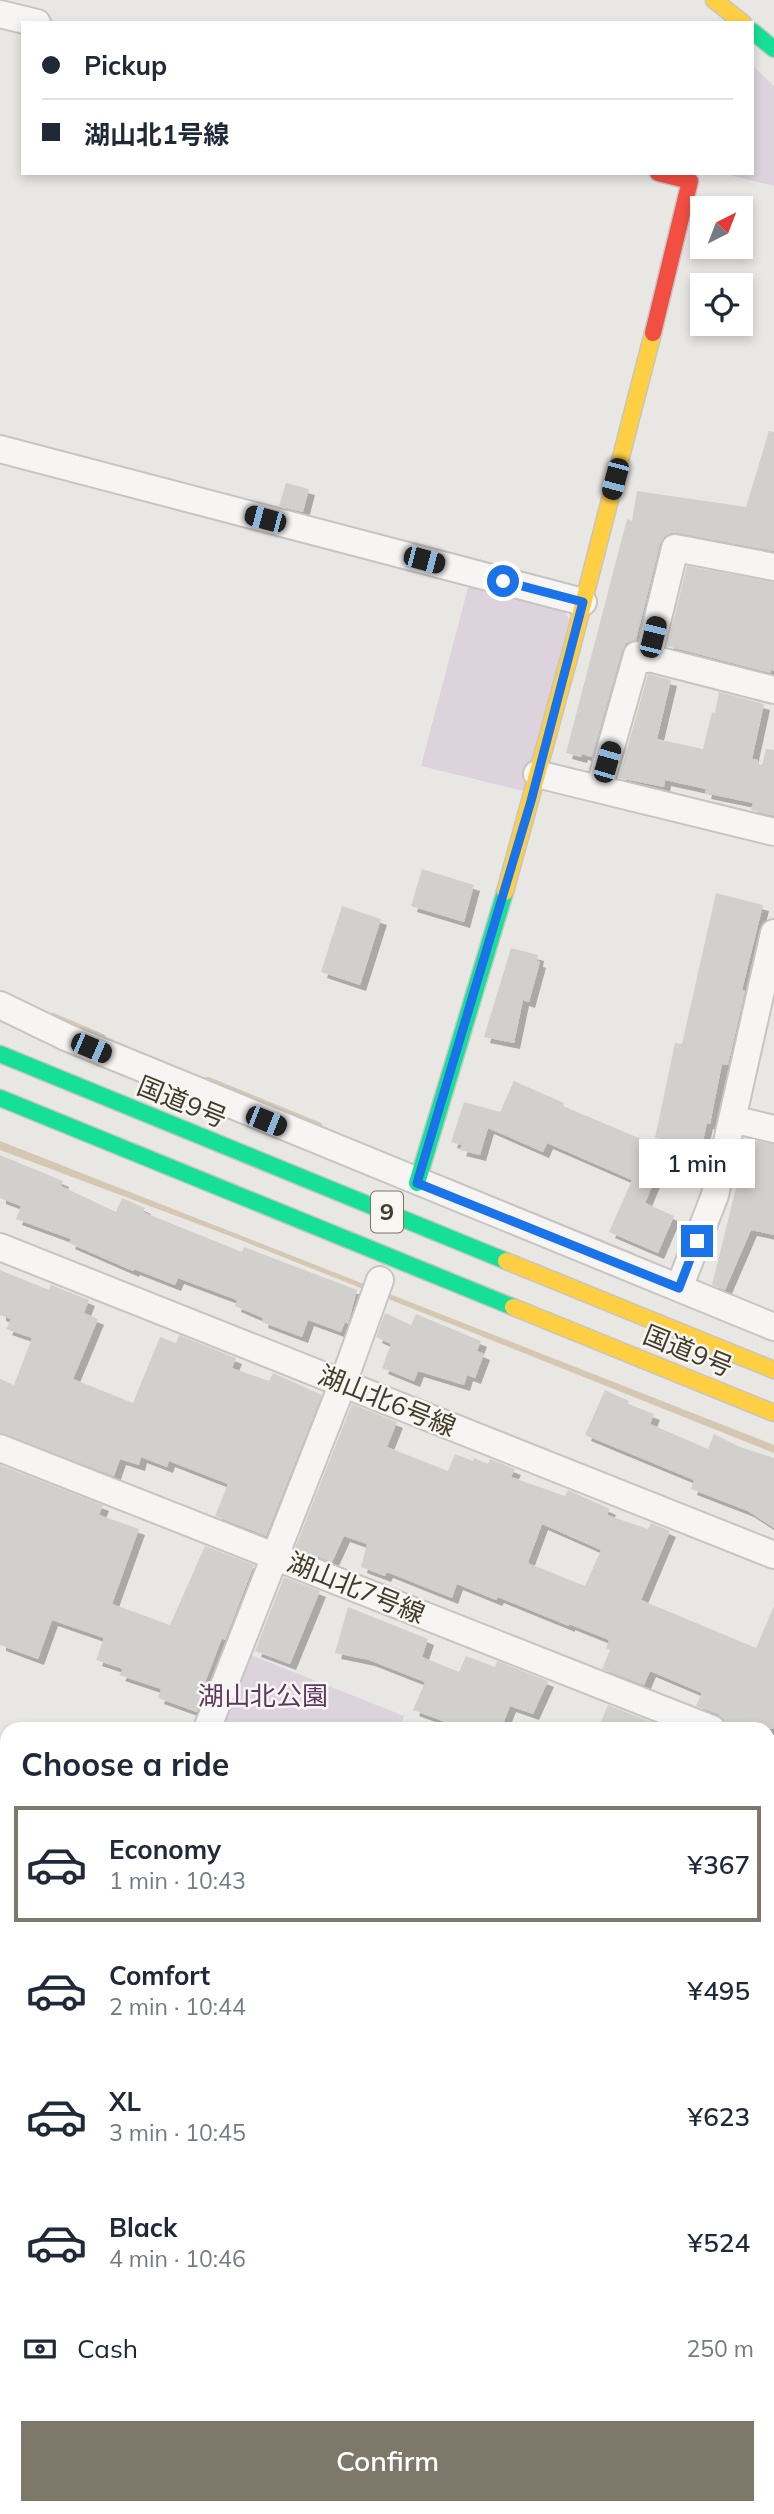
<!DOCTYPE html>
<html lang="en">
<head>
<meta charset="utf-8">
<style>
  :root { --surface:#fff; --page:#f6f6f7; --text:#1f2937; --muted:#747a83; --line:#e0e1e3; --accent:#7e786b }
  body { margin:0; font-family:Mulish,"Noto Sans JP",sans-serif; background:var(--page); color:var(--text); height:100vh; display:flex; flex-direction:column; font-size:26px; white-space:nowrap }
  * { box-sizing:border-box; margin:0 }
  p { font-size:23px; color:var(--muted) }
  .icon { flex:none; width:38px; height:38px; fill:none; stroke:currentColor; stroke-width:2; stroke-linecap:round; stroke-linejoin:round }
  .map { position:relative; flex:1; overflow:hidden }
  .side { position:absolute; left:0px; top:1722px; width:775px; height:793px; display:flex; flex-direction:column; background:var(--surface); border-radius:21px 21px 0 0; box-shadow:0 4px 10px #0003 }
  .side>* { flex:none }
  .guide { position:absolute; left:21px; top:21px; width:733px; height:154px; border-radius:0px; box-shadow:0 4px 10px #0003; display:grid; align-content:center; height:154px; padding:0 21px; background:var(--surface) }
  .needle { width:46px; rotate:42deg }
  .controls { position:absolute; left:690px; top:196px; display:grid; gap:14px }
  .controls a { display:grid; place-items:center; width:63px; height:63px; border-radius:0px; background:var(--surface); box-shadow:0 4px 10px #0003; font-size:35px }
  .end { position:absolute; width:32px; height:32px; margin:-16px; border:9px solid #1a73e8; background:#fff; box-shadow:0 0 0 4px #fff }
  .from { border-radius:50% }
  .bubble { position:absolute; height:49px; border-radius:0px; background:var(--surface); box-shadow:0 4px 10px #0003; font-size:23px; font-weight:600; line-height:49px; text-align:center }
  .car { position:absolute; width:21px; height:42px; margin:-21px -10px; border-radius:9px; box-shadow:0 0 5px 2px #0007; background:linear-gradient(#222 24%,#8ab4d8 0 40%,#222 0 76%,#8ab4d8 0 86%,#222 0) }
  .guide b { display:flex; align-items:center; gap:24px; height:66px; font-size:26px }
  .guide b+b { border-top:2px solid var(--line) }
  .guide i { width:18px; height:18px; background:var(--text) }
  ul { padding:0; list-style:none }
  li { display:flex; align-items:center; gap:21px; height:116px; margin:0 14px 10px; padding:0 7px; border:4px solid transparent; border-radius:0px }
  li div { flex:1 }
  li b { display:block; font-size:26px }
  li em { font-style:normal; font-weight:600 }
  li.active { border-color:var(--accent) }
  li>.icon { width:63px; height:63px; stroke-width:1.5 }
  h2 { padding:0 21px; font-size:32px; line-height:84px }
  .pay { display:flex; align-items:center; gap:18px; height:77px; padding:0 21px; font-size:26px }
  .pay p { margin-inline-start:auto }
  .action { display:flex; gap:14px; margin-top:auto; padding:14px 21px }
  .action a { flex:1; height:80px; border-radius:0px; background:var(--accent); color:#fff; font-size:28px; font-weight:600; line-height:80px; text-align:center }
  .map>svg:first-child { display:block }
  .built { fill:#dcd8d2 }
  .green { fill:#dcd3dc }
  .water { fill:#d5c7b2 }
  .lines { fill:none; stroke-linecap:round; stroke-linejoin:round }
  .stream { stroke:#d5c7b2; stroke-width:8 }
  .building { fill:#d2d0cc; fill-rule:evenodd; filter:url(#shadow) }
  .street-casing { stroke:#c7c5c2; stroke-width:30 }
  .fast-casing { stroke:#c7c5c2; stroke-width:19 }
  .slow-casing { stroke:#c7c5c2; stroke-width:19 }
  .jam-casing { stroke:#c7c5c2; stroke-width:19 }
  .street { stroke:#f6f5f3; stroke-width:26 }
  .fast { stroke:#16e098; stroke-width:16 }
  .slow { stroke:#ffcf43; stroke-width:16 }
  .jam { stroke:#f24e42; stroke-width:16 }
  .route { stroke:#1a73e8; stroke-width:9 }
  .labels { text-anchor:middle; stroke-width:5; stroke-linejoin:round; paint-order:stroke }
  .shield { fill:#f8f6f2; stroke:#7a7466; stroke-width:2 }
  .shield-label { font-size:24px; font-weight:bold; fill:#443c2a }
  .street-label { font-size:26px; fill:#443c2a; stroke:#f8f6f2 }
  .park-label { font-size:26px; fill:#5c3760; stroke:#f8f6f2 }
</style>
</head>
<body>
<div class="map">
<svg width="774" height="2514" viewBox="0 0 774 2514">
  <defs>
    <filter id="shadow"><feDropShadow dx="6" dy="6" stdDeviation="0" flood-color="#0004"/></filter>
  </defs>
  <rect width="100%" height="100%" fill="#e9e7e4"/>
  <!-- built -->
  <path class="built" d="M768,2078L774,2080V2436L768,2432Z"/>
  <!-- green -->
  <path class="green" d="M753,66L774,86V186L721,173H752Z
    M470,580L563,609L569,619L527,792L421,766Z
    M243,1652L404,1716L399,1729H216Z
    M0,1920L7,1921V2000L0,1999Z
    M0,2010L7,2011V2508H68L64,2514H0Z"/>
  <!-- water -->
  <path class="water" d="M0,1141L774,1445V1453L238,1239L0,1150Z
    M430,1170L634,1253L633,1256L429,1174Z"/>
  <g class="lines">
    <!-- stream -->
    <path class="stream" d="M53,1017L102,1038
      M208,1081L318,1126"/>
  </g>
  <!-- building -->
  <path class="building" d="M769,431L774,432V551L678,533H671L664,537L660,544L636,640L626,643L622,651L592,757L582,754L581,757L566,753L627,519L632,521L637,491L746,507Z
    M286,483L309,489L303,512L279,506Z
    M687,566L774,582V671L771,670V673L667,646Z
    M648,674L671,680L657,739L703,749L712,712L715,713L719,692L764,704L752,759L758,760V764L762,765L766,749L774,750V816L751,810L753,803L705,793L706,789L665,780L664,787L619,778Z
    M422,869L474,885L464,922L411,906Z
    M716,893L763,905L742,990L745,991L728,1065L722,1064L710,1124L707,1123L703,1141L699,1140L698,1147L655,1138L675,1043L682,1044Z
    M342,906L381,919L360,985L321,972Z
    M511,948L538,955L537,961L540,962L529,1002L523,1000L514,1043L484,1037Z
    M514,1081L564,1103L563,1106L667,1150L645,1203L674,1216L658,1253L609,1232L632,1180L547,1143L543,1152L488,1128L480,1155L460,1150L462,1145L451,1142L464,1102L500,1112Z
    M748,1139L774,1144V1235L751,1230L725,1290L712,1285Z
    M0,1155L63,1181L61,1186L116,1212L122,1198L145,1208L143,1212L242,1252L244,1247L357,1290L348,1324L345,1322L341,1332L308,1320L302,1337L262,1322L263,1318L235,1306L237,1300L178,1278L175,1285L134,1269L133,1271L69,1243L71,1239L16,1219L21,1206L0,1198Z
    M0,1270L49,1290L51,1285L89,1300L84,1313L98,1319L73,1379L133,1403L160,1337L176,1343L179,1335L236,1358L232,1368L269,1381L273,1373L322,1395L266,1536L215,1516L228,1484L169,1461L167,1467L141,1457L139,1465L120,1459L114,1476L0,1433V1379L14,1385L32,1338L6,1329L11,1319L0,1315Z
    M385,1313L411,1325L416,1314L481,1341L477,1351L484,1354L475,1378L467,1375L464,1385L418,1371L414,1381L382,1368L391,1344L376,1337Z
    M605,1390L629,1401L628,1404L654,1414L650,1424L708,1449L714,1434L740,1447L774,1458V1528L748,1511L691,1489L694,1480L585,1435Z
    M352,1404L397,1422L387,1447L448,1471L455,1454L473,1461L474,1458L488,1464L490,1459L515,1469L511,1477L565,1496L568,1490L610,1509L607,1515L648,1529L651,1523L670,1531L641,1600L756,1648L774,1606V1729H743L726,1722L718,1714L696,1706L702,1693L650,1671L644,1685L602,1669L610,1650L606,1649L609,1640L569,1624V1626L498,1597L496,1600L457,1584L452,1598L387,1572L385,1576L361,1567L367,1544L344,1536L332,1562L295,1548ZM542,1524L601,1550L585,1586L530,1564L528,1562Z
    M0,1465L103,1505L99,1515L139,1529L112,1604L170,1625L205,1546L254,1565L225,1640L222,1638L203,1688H206L197,1712L158,1698L161,1689L119,1675L123,1669L96,1660L104,1638L52,1620L38,1659L0,1645Z
    M284,1577L320,1591L290,1664L255,1651Z
    M348,1607L428,1639L422,1657L459,1672L466,1656L495,1667L497,1661L548,1681L533,1714L510,1706L501,1729H464L413,1710L425,1682L369,1660L335,1653Z
    M608,1705L669,1729H598Z"/>
  <g class="lines">
    <defs>
      <path id="street" d="M0,14L37,23
        M0,449L583,602
        M648,659L675,548L774,567
        M537,774L774,832
        M599,789L637,655L774,690
        M0,1005L66,1037L774,1327
        M732,1119L774,1129
        M0,1247L774,1555
        M679,1288L715,1195L774,933
        M0,1448L712,1729
        M207,1729L343,1383L380,1280
        M768,1751L774,1754
        M0,1895L7,1897
        M768,2068L774,2070
        M636,2513L638,2514
        M91,2514L94,2508
        M550,2514L553,2508"/>
      <path id="fast" d="M752,31L774,49
        M0,1054L506,1261
        M0,1098L513,1307
        M417,1183L505,892"/>
      <path id="slow" d="M714,0L743,23
        M505,892L572,647L653,333
        M506,1261L774,1370
        M513,1307L774,1413"/>
      <path id="jam" d="M653,333L690,181L658,173"/>
    </defs>
    <!-- street casing -->
    <use href="#street" class="street-casing"/>
    <!-- fast casing -->
    <use href="#fast" class="fast-casing"/>
    <!-- slow casing -->
    <use href="#slow" class="slow-casing"/>
    <!-- jam casing -->
    <use href="#jam" class="jam-casing"/>
    <!-- street -->
    <use href="#street" class="street"/>
    <!-- fast -->
    <use href="#fast" class="fast"/>
    <!-- slow -->
    <use href="#slow" class="slow"/>
    <!-- jam -->
    <use href="#jam" class="jam"/>
  </g>
  <g class="lines">
    <!-- route -->
    <path class="route" d="M503,581L583,602L531,801L417,1183L679,1288L697,1241"/>
  </g>
  <g class="labels">
    <!-- shield labels -->
    <rect class="shield" x="371" y="1191.5" width="32" height="41" rx="5"/>
    <g class="shield-label">
      <text x="387" y="1220">9</text>
    </g>
    <!-- street labels -->
    <g class="street-label">
      <text transform="translate(182 1102) rotate(22)" y="9">国道9号</text>
      <text transform="translate(688 1351) rotate(22)" y="9">国道9号</text>
      <text transform="translate(387 1401) rotate(22)" y="9">湖山北6号線</text>
      <text transform="translate(356 1588) rotate(22)" y="9">湖山北7号線</text>
    </g>
    <!-- park labels -->
    <g class="park-label">
      <text x="263" y="1705">湖山北公園</text>
    </g>
  </g>
</svg>
<div class="controls">
<a><svg class="needle" viewBox="-14 -14 28 28"><path d="M0-13l5 13h-10z" fill="#e53935"/><path d="M0 13l5-13h-10z" fill="#747a83"/></svg></a>
<a><svg class="icon" aria-label="locate" viewBox="0 0 24 24"><circle cx="12" cy="12" r="6"/><path d="M12 2v4M12 18v4M2 12h4M18 12h4"/></svg></a>
</div>
<i class="end from" style="left:503px;top:581px"></i>
<i class="end" style="left:697px;top:1241px"></i>
<div class="bubble" style="left:639px;top:1139px;width:116px">1 min</div>
<i class="car" style="left:615px;top:479px;rotate:195deg"></i>
<i class="car" style="left:265px;top:519px;rotate:285deg"></i>
<i class="car" style="left:424px;top:560px;rotate:105deg"></i>
<i class="car" style="left:653px;top:637px;rotate:14deg"></i>
<i class="car" style="left:607px;top:762px;rotate:16deg"></i>
<i class="car" style="left:91px;top:1048px;rotate:113deg"></i>
<i class="car" style="left:266px;top:1121px;rotate:112deg"></i>
<div class="guide">
<b><i class="from"></i>Pickup</b>
<b><i></i>湖山北1号線</b>
</div>
<section class="side">
<h2>Choose a ride</h2>
<ul>
<li class="active"><svg class="icon" aria-label="car" viewBox="0 0 24 24"><path d="M5 17H2v-5l4-1 3-4h7l3 4 3 1v5h-3M9 17h6M6 11h13"/><circle cx="7" cy="17" r="2"/><circle cx="17" cy="17" r="2"/></svg><div><b>Economy</b><p>1 min · 10:43</p></div><em>¥367</em></li>
<li><svg class="icon" aria-label="car" viewBox="0 0 24 24"><path d="M5 17H2v-5l4-1 3-4h7l3 4 3 1v5h-3M9 17h6M6 11h13"/><circle cx="7" cy="17" r="2"/><circle cx="17" cy="17" r="2"/></svg><div><b>Comfort</b><p>2 min · 10:44</p></div><em>¥495</em></li>
<li><svg class="icon" aria-label="car" viewBox="0 0 24 24"><path d="M5 17H2v-5l4-1 3-4h7l3 4 3 1v5h-3M9 17h6M6 11h13"/><circle cx="7" cy="17" r="2"/><circle cx="17" cy="17" r="2"/></svg><div><b>XL</b><p>3 min · 10:45</p></div><em>¥623</em></li>
<li><svg class="icon" aria-label="car" viewBox="0 0 24 24"><path d="M5 17H2v-5l4-1 3-4h7l3 4 3 1v5h-3M9 17h6M6 11h13"/><circle cx="7" cy="17" r="2"/><circle cx="17" cy="17" r="2"/></svg><div><b>Black</b><p>4 min · 10:46</p></div><em>¥524</em></li>
</ul>
<div class="pay"><svg class="icon" aria-label="cash" viewBox="0 0 24 24"><path d="M3 7h18v10H3z"/><circle cx="12" cy="12" r="2"/></svg>Cash<p>250 m</p></div>
<div class="action"><a>Confirm</a></div>
</section>
</div>
</body>
</html>
